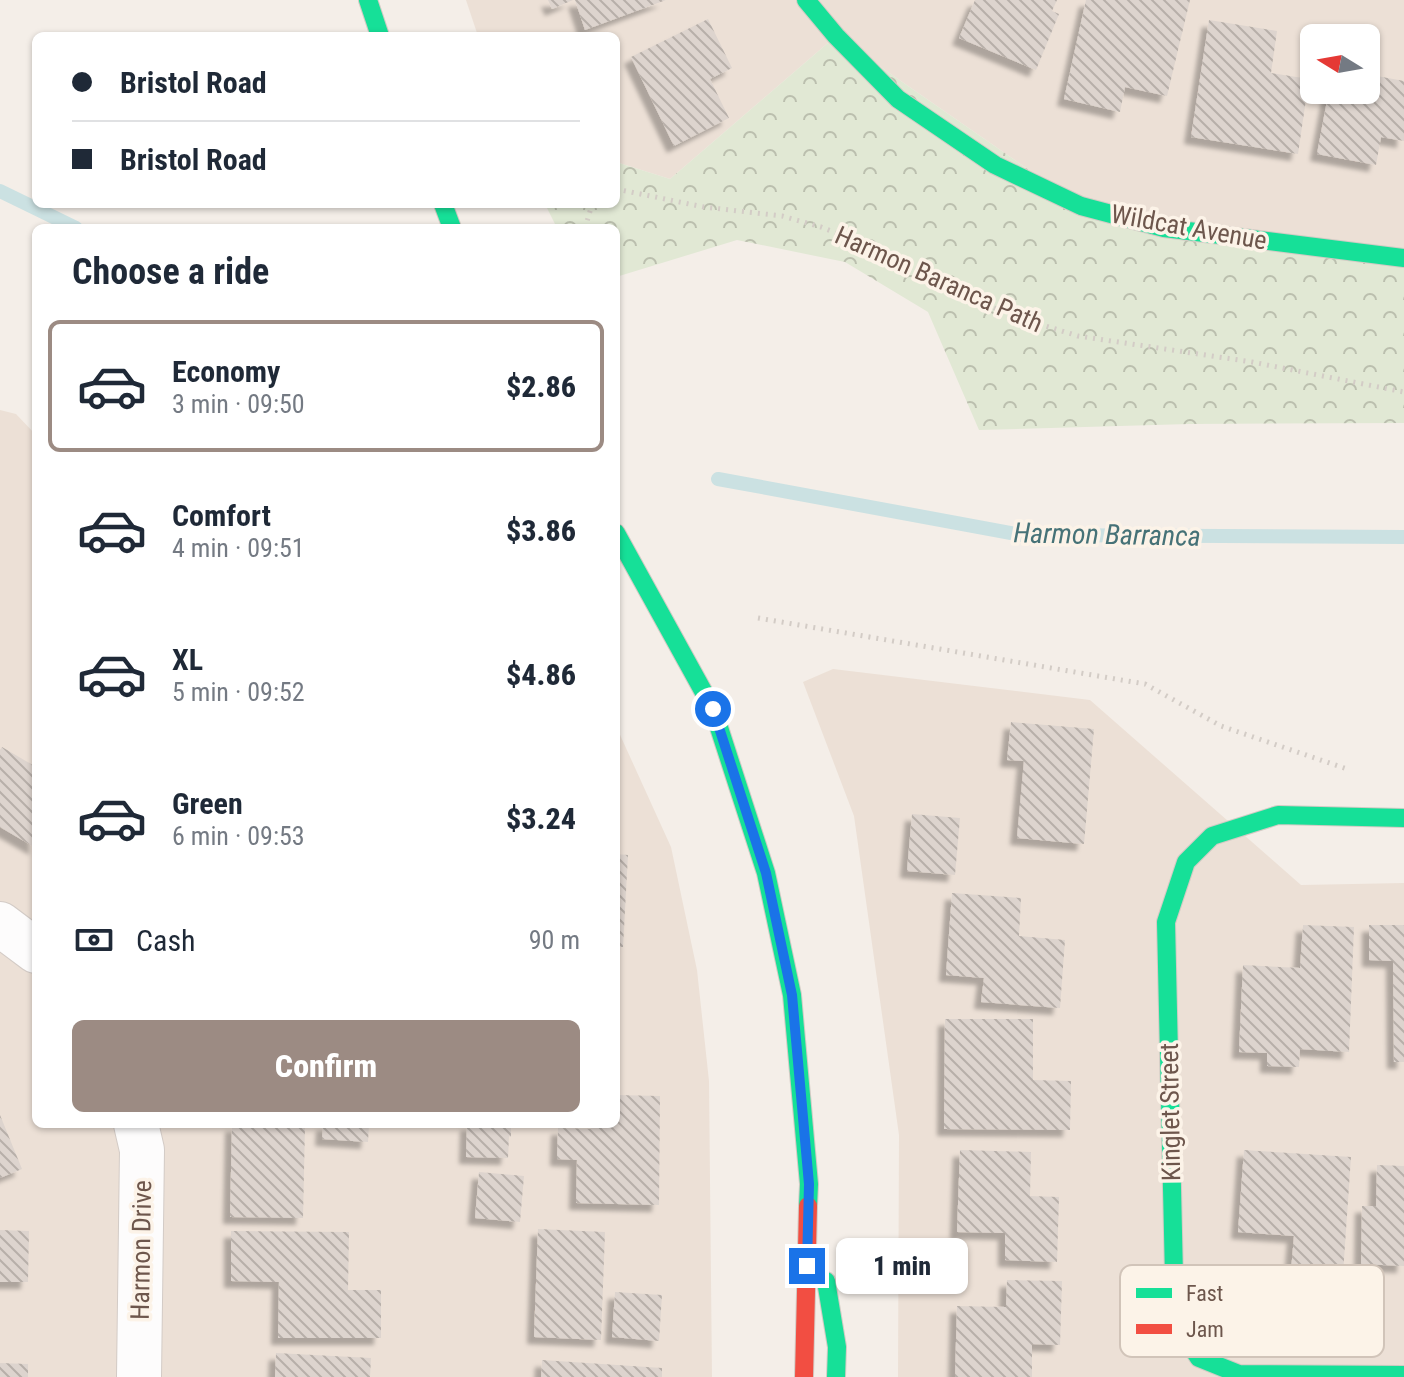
<!DOCTYPE html>
<html lang="en">
<head>
<meta charset="utf-8">
<style>
  :root { --surface:#fff; --page:#f2f2f3; --text:#1f2937; --muted:#747a83; --line:#e0e1e3; --accent:#9c8b83 }
  body { margin:0; font-family:"Roboto Condensed",sans-serif; background:var(--page); color:var(--text); height:100vh; display:flex; flex-direction:column; font-size:30px; white-space:nowrap }
  * { box-sizing:border-box; margin:0 }
  p { font-size:26px; color:var(--muted) }
  .icon { flex:none; width:44px; height:44px; fill:none; stroke:currentColor; stroke-width:2; stroke-linecap:round; stroke-linejoin:round }
  .map { position:relative; flex:1; overflow:hidden }
  .drawer { position:absolute; left:32px; top:224px; width:588px; height:904px; display:flex; flex-direction:column; background:var(--surface); border-radius:12px; box-shadow:0 2px 6px #0004 }
  .drawer>* { flex:none }
  .banner { position:absolute; left:32px; top:32px; width:588px; height:176px; border-radius:12px; box-shadow:0 2px 6px #0004; display:grid; align-content:center; height:176px; padding:0 40px; background:var(--surface) }
  .needle { width:52px; rotate:281deg }
  .fabs { position:absolute; left:1300px; top:24px; display:grid; gap:16px }
  .fabs a { display:grid; place-items:center; width:80px; height:80px; border-radius:12px; background:var(--surface); box-shadow:0 2px 6px #0004; font-size:40px }
  .end { position:absolute; width:36px; height:36px; margin:-18px; border:10px solid #1a73e8; background:#fff; box-shadow:0 0 0 4px #fff }
  .from { border-radius:50% }
  .bubble { position:absolute; height:56px; border-radius:12px; background:var(--surface); box-shadow:0 2px 6px #0004; font-size:26px; font-weight:800; line-height:56px; text-align:center }
  .banner b { display:flex; align-items:center; gap:28px; height:76px; font-size:30px }
  .banner b+b { border-top:2px solid var(--line) }
  .banner i { width:20px; height:20px; background:var(--text) }
  ul { padding:0; list-style:none }
  li { display:flex; align-items:center; gap:24px; height:132px; margin:0 16px 12px; padding:0 24px; border:4px solid transparent; border-radius:12px }
  li div { flex:1 }
  li b { display:block; font-size:30px }
  li em { font-style:normal; font-weight:800 }
  li.on { border-color:var(--accent) }
  li>.icon { width:72px; height:72px; stroke-width:1.5 }
  h2 { padding:0 40px; font-size:36px; line-height:96px }
  .pay { display:flex; align-items:center; gap:20px; height:88px; padding:0 40px; font-size:30px }
  .pay p { margin-inline-start:auto }
  .button { display:flex; gap:16px; margin-top:auto; padding:16px 40px }
  .button a { flex:1; height:92px; border-radius:12px; background:var(--accent); color:#fff; font-size:32px; font-weight:800; line-height:92px; text-align:center }
  .map>svg:first-child { display:block }
  .residential { fill:#ece0d6; fill-rule:evenodd }
  .park { fill:url(#park-crowns) }
  .lines { fill:none; stroke-linecap:round; stroke-linejoin:round }
  .stream { stroke:#cbe1e2; stroke-width:14 }
  .building { fill:url(#building-back-hatch); filter:url(#shadow) }
  .street-casing { stroke:#d3cbc6; stroke-width:46 }
  .fast-casing { stroke:#d2cbc4; stroke-width:20 }
  .jam-casing { stroke:#d2cbc4; stroke-width:20 }
  .path { stroke:#d3ccc6; stroke-width:5; stroke-dasharray:2 6; stroke-linecap:butt }
  .street { stroke:#fdfcfc; stroke-width:44 }
  .fast { stroke:#16e098; stroke-width:18 }
  .jam { stroke:#f24e42; stroke-width:18 }
  .route { stroke:#1a73e8; stroke-width:10 }
  .labels { text-anchor:middle; stroke-width:7; stroke-linejoin:round; paint-order:stroke }
  .street-label { font-size:26px; fill:#6d564c; stroke:#fcf3e8 }
  .water-label { font-size:28px; font-style:italic; fill:#467277; stroke:#fcf3e8 }
  .key { fill:#fcf3e8; stroke:#d1c4b9; stroke-width:2 }
  .key-label { font-size:22px; fill:#6d564c }
</style>
</head>
<body>
<div class="map">
<svg width="1404" height="1377" viewBox="0 0 1404 1377">
  <defs>
    <pattern id="park-crowns" width="20" height="18" patternUnits="userSpaceOnUse" patternTransform="scale(2)"><rect width="20" height="18" fill="#e1e8d4"/><path d="M2 6a3 3 0 1 1 6 0M12 15a3 3 0 1 1 6 0" fill="none" stroke="#bbbfae"/></pattern>
    <pattern id="building-back-hatch" width="6" height="6" patternUnits="userSpaceOnUse" patternTransform="scale(2)"><rect width="6" height="6" fill="#ddd4ce"/><path d="M-1 5l2 2M0 0l6 6M5-1l2 2" fill="none" stroke="#b7afa9"/></pattern>
    <filter id="shadow"><feDropShadow dx="-7" dy="7" stdDeviation="2" flood-color="#0004"/></filter>
  </defs>
  <rect width="100%" height="100%" fill="#f4eee8"/>
  <!-- residential -->
  <path class="residential" d="M466,0H1404V258L1081,206L836,36L670,179L616,162V36H478ZM1314,38H1366V90H1314Z
    M0,410L16,414L36,435V1124H616V726L671,847L697,970L709,1081L712,1377H0Z
    M833,669L1090,700L1301,885L1404,883V1377H898L899,1135L854,816L803,682Z"/>
  <!-- park -->
  <path class="park" d="M836,36L1081,206L1404,258V423L1189,424L979,430L928,312L845,262L737,240L616,277V228H557L545,204H616V162L670,179Z"/>
  <g class="lines">
    <!-- stream -->
    <path class="stream" d="M0,191L76,228
      M718,479L1022,535L1404,537"/>
  </g>
  <!-- building -->
  <path class="building" d="M548,0H573L552,9Z
    M575,0H666L585,30Z
    M975,0H1057L1052,11L1059,14L1036,70L959,38Z
    M1086,0H1190L1167,96L1125,87L1120,112L1064,99Z
    M708,19L732,68L710,79L729,118L674,146L631,57Z
    M1209,20L1277,31L1271,73L1309,79L1298,154L1191,137Z
    M1366,74L1404,81V141L1381,137L1376,165L1317,154L1329,90H1366Z
    M1011,722L1094,729L1084,844L1017,838L1024,761L1007,760Z
    M2,747L36,767V848L0,827V750Z
    M912,814L960,818L955,875L907,871Z
    M616,854L628,855L623,947H616Z
    M952,893L1021,898L1019,936L1065,940L1060,1008L981,1002L984,978L946,975Z
    M1303,925L1354,927L1349,1052L1300,1049L1299,1067L1267,1066V1053L1239,1052L1243,965L1300,968Z
    M1369,925H1404V1062H1394L1393,961L1369,960Z
    M616,970H620L618,1014H616Z
    M945,1019H1033V1080L1071,1081L1070,1130L944,1129Z
    M616,1095L660,1096L659,1205L576,1203L577,1160L557,1159L558,1128L591,1129V1124H616Z
    M0,1115L22,1169L0,1178Z
    M323,1124H369L368,1142L322,1139Z
    M467,1124H511V1137L509,1136L508,1158L466,1157Z
    M232,1125L305,1126L303,1218L230,1217Z
    M960,1150L1031,1152L1030,1196L1059,1197L1057,1262L1005,1260V1233L957,1232Z
    M1244,1150L1351,1157L1343,1274L1291,1271L1294,1236L1238,1232Z
    M1377,1165L1404,1166V1266L1361,1264L1362,1206H1376Z
    M479,1172L524,1176L520,1222L475,1218Z
    M538,1229L605,1232L601,1340L534,1337Z
    M0,1230L29,1231L28,1282H0Z
    M231,1231L349,1232L348,1290H381V1338H278L279,1282L231,1281Z
    M1007,1280L1062,1281L1060,1345L1032,1344V1377H955L957,1306L1006,1307Z
    M615,1292L662,1295L659,1341L612,1337Z
    M276,1353L371,1358L370,1377H275Z
    M542,1360L662,1368V1377H541Z
    M0,1363L28,1364V1377H0Z"/>
  <g class="lines">
    <defs>
      <path id="street" d="M0,924L36,951
        M136,1124L142,1150L139,1377"/>
      <path id="fast" d="M368,0L380,36
        M806,0L836,36L898,99L995,165L1081,206L1164,228L1404,258
        M443,204L452,228
        M616,533L713,709L766,873L792,995L809,1184L808,1206
        M1404,818L1278,815L1212,836L1186,862L1166,922L1175,1321L1199,1358L1239,1374L1404,1375
        M826,1281L837,1347L836,1377"/>
      <path id="jam" d="M804,1377L808,1206"/>
    </defs>
    <!-- street casing -->
    <use href="#street" class="street-casing"/>
    <!-- fast casing -->
    <use href="#fast" class="fast-casing"/>
    <!-- jam casing -->
    <use href="#jam" class="jam-casing"/>
    <!-- path -->
    <path class="path" d="M616,189L704,207L782,216L821,227L892,255L1004,313L1078,336L1252,362L1404,392
      M585,228L591,208L594,204
      M758,618L1145,684L1221,726L1350,770"/>
    <!-- street -->
    <use href="#street" class="street"/>
    <!-- fast -->
    <use href="#fast" class="fast"/>
    <!-- jam -->
    <use href="#jam" class="jam"/>
  </g>
  <g class="lines">
    <!-- route -->
    <path class="route" d="M713,709L766,873L792,995L809,1184L807,1266"/>
  </g>
  <g class="labels">
    <!-- street labels -->
    <g class="street-label">
      <text transform="translate(1189 227) rotate(10)" y="9">Wildcat Avenue</text>
      <text transform="translate(939 279) rotate(24)" y="9">Harmon Baranca Path</text>
      <text transform="translate(1170 1112) rotate(-91)" y="9">Kinglet Street</text>
      <text transform="translate(141 1250) rotate(-89)" y="9">Harmon Drive</text>
    </g>
    <!-- water labels -->
    <g class="water-label">
      <text transform="translate(1107 534) rotate(1)" y="10">Harmon Barranca</text>
    </g>
  </g>
  <!-- legend -->
  <rect x="1120" y="1265" width="264" height="92" rx="12" class="key"/>
  <rect x="1136" y="1288" width="36" height="10" fill="#16e098"/>
  <rect x="1136" y="1324" width="36" height="10" fill="#f24e42"/>
  <g class="key-label">
    <text x="1186" y="1301">Fast</text>
    <text x="1186" y="1337">Jam</text>
  </g>
</svg>
<div class="fabs">
<a><svg class="needle" viewBox="-14 -14 28 28"><path d="M0-13l5 13h-10z" fill="#e53935"/><path d="M0 13l5-13h-10z" fill="#747a83"/></svg></a>
</div>
<i class="end from" style="left:713px;top:709px"></i>
<i class="end" style="left:807px;top:1266px"></i>
<div class="bubble" style="left:836px;top:1238px;width:132px">1 min</div>
<div class="banner">
<b><i class="from"></i>Bristol Road</b>
<b><i></i>Bristol Road</b>
</div>
<section class="drawer">
<h2>Choose a ride</h2>
<ul>
<li class="on"><svg class="icon" aria-label="car" viewBox="0 0 24 24"><path d="M5 17H2v-5l4-1 3-4h7l3 4 3 1v5h-3M9 17h6M6 11h13"/><circle cx="7" cy="17" r="2"/><circle cx="17" cy="17" r="2"/></svg><div><b>Economy</b><p>3 min · 09:50</p></div><em>$2.86</em></li>
<li><svg class="icon" aria-label="car" viewBox="0 0 24 24"><path d="M5 17H2v-5l4-1 3-4h7l3 4 3 1v5h-3M9 17h6M6 11h13"/><circle cx="7" cy="17" r="2"/><circle cx="17" cy="17" r="2"/></svg><div><b>Comfort</b><p>4 min · 09:51</p></div><em>$3.86</em></li>
<li><svg class="icon" aria-label="car" viewBox="0 0 24 24"><path d="M5 17H2v-5l4-1 3-4h7l3 4 3 1v5h-3M9 17h6M6 11h13"/><circle cx="7" cy="17" r="2"/><circle cx="17" cy="17" r="2"/></svg><div><b>XL</b><p>5 min · 09:52</p></div><em>$4.86</em></li>
<li><svg class="icon" aria-label="car" viewBox="0 0 24 24"><path d="M5 17H2v-5l4-1 3-4h7l3 4 3 1v5h-3M9 17h6M6 11h13"/><circle cx="7" cy="17" r="2"/><circle cx="17" cy="17" r="2"/></svg><div><b>Green</b><p>6 min · 09:53</p></div><em>$3.24</em></li>
</ul>
<div class="pay"><svg class="icon" aria-label="cash" viewBox="0 0 24 24"><path d="M3 7h18v10H3z"/><circle cx="12" cy="12" r="2"/></svg>Cash<p>90 m</p></div>
<div class="button"><a>Confirm</a></div>
</section>
</div>
</body>
</html>
